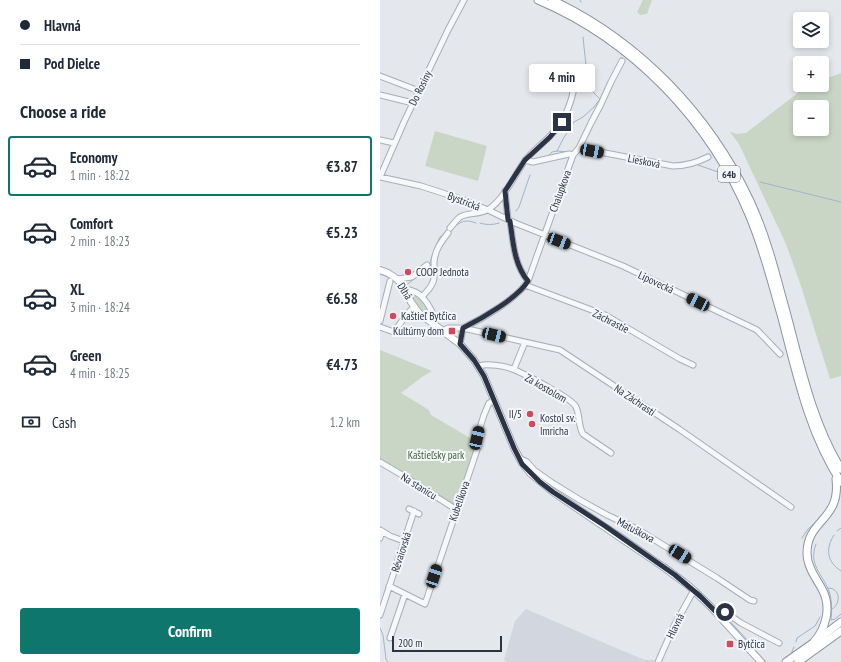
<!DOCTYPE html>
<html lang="en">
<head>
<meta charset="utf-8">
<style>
  :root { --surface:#fff; --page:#f6f6f7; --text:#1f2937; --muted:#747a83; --line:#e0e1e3; --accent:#0f766e }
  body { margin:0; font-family:"PT Sans Narrow",sans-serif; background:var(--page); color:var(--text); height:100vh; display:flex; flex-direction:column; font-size:15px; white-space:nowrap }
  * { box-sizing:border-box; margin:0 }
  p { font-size:13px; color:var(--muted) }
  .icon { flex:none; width:22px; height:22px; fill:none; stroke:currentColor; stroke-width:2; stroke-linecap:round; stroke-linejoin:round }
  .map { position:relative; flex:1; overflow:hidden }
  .panel { display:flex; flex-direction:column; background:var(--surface); width:380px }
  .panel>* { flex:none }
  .hud { display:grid; align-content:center; height:88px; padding:0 20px; background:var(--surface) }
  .controls { position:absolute; left:413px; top:12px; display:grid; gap:8px }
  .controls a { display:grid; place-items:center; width:36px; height:36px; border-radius:4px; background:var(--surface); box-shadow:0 2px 6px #0003; font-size:20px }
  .scale { position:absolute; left:12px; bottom:10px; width:110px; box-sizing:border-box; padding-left:4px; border:2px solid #2b3445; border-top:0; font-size:11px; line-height:14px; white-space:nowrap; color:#2b3445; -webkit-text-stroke:3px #f4f6f9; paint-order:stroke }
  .end { position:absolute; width:18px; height:18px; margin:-9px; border:5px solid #2b3445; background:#fff; box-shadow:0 0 0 2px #fff }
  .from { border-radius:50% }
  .bubble { position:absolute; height:28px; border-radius:4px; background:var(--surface); box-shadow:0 2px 6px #0003; font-size:13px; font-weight:800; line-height:28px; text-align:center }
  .car { position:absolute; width:12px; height:24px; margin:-12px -6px; border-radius:5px; box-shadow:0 0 3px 1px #0007; background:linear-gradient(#222 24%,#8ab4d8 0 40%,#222 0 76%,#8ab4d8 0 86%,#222 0) }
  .hud b { display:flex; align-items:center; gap:14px; height:38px; font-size:15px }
  .hud b+b { border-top:1px solid var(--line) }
  .hud i { width:10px; height:10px; background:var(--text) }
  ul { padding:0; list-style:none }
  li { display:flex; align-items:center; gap:12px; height:60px; margin:0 8px 6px; padding:0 12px; border:2px solid transparent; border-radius:4px }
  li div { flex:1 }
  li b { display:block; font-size:15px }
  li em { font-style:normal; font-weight:800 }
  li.active { border-color:var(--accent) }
  li>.icon { width:36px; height:36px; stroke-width:1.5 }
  h2 { padding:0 20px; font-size:18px; line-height:48px }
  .pay { display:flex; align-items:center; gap:10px; height:44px; padding:0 20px; font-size:15px }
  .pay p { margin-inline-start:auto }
  .cta { display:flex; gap:8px; margin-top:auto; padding:8px 20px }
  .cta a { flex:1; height:46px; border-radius:4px; background:var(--accent); color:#fff; font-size:16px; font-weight:800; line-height:46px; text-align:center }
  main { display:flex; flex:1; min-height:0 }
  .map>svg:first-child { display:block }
  .built { fill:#d2d6de }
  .green { fill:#c9d6c5; fill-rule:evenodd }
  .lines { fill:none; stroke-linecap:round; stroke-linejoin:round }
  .stream { stroke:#9fb4cc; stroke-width:1 }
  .minor-casing { stroke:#a9aeb7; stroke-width:7 }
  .major-casing { stroke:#a3abb8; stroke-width:8 }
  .highway-casing { stroke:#8b94a3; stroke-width:9 }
  .minor { stroke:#f7f8fa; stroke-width:5 }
  .major { stroke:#fff; stroke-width:6 }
  .highway { stroke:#fff; stroke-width:7 }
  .route { stroke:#2b3445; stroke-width:5 }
  .poi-dot { fill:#d1495b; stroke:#f4f6f9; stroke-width:1.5 }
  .labels { text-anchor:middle; stroke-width:4; stroke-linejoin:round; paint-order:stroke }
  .shield { fill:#f4f6f9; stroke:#676e7b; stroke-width:1 }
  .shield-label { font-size:10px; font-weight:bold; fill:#2b3445 }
  .street-label { font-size:11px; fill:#2b3445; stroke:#f4f6f9 }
  .poi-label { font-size:11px; fill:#2b3445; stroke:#f4f6f9; text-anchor:start }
  .park-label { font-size:11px; fill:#3f6138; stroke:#f4f6f9 }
</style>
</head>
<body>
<main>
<section class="panel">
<div class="hud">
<b><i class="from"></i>Hlavná</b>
<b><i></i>Pod Dielce</b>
</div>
<h2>Choose a ride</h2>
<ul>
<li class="active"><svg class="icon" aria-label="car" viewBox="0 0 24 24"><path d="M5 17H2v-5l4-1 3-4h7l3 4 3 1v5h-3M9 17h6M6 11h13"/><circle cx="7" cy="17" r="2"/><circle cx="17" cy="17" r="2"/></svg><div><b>Economy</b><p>1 min · 18:22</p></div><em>€3.87</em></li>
<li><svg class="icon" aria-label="car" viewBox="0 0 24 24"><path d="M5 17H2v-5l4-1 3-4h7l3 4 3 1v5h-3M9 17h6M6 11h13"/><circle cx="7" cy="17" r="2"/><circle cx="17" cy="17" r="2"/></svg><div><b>Comfort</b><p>2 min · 18:23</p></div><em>€5.23</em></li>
<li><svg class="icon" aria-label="car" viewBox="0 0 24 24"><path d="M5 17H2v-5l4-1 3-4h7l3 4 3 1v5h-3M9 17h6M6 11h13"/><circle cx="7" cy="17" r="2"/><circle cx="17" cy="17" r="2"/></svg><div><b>XL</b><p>3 min · 18:24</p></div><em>€6.58</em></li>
<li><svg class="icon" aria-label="car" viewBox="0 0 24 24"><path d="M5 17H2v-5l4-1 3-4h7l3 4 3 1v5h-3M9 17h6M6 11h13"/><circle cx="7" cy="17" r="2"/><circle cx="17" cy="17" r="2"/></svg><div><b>Green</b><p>4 min · 18:25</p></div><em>€4.73</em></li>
</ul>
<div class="pay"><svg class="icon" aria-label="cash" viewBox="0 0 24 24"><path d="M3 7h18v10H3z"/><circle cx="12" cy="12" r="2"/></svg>Cash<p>1.2 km</p></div>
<div class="cta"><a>Confirm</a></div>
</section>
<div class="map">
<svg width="461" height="662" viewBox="0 0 461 662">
  <rect width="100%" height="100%" fill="#e4e7ec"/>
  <!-- built -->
  <path class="built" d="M146,609L236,648L265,660H276V662H127L124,660L135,621Z"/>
  <!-- green -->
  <path class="green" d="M263,0H272L267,14L260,15L257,12Z
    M461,73V376L450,379L421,286L406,244L359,144L350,132L357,134L366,133L419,92L431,85H442V80ZM420,107H442V129H420Z
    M55,131L107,146L98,181L45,166Z
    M29,291L35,293L47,305L52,319C41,311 36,303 29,291Z
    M0,350L52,371L42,377L21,393L49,410L51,415L95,441L96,448L77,505L74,506L0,460Z"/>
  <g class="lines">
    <!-- stream -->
    <path class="stream" d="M200,0L201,2
      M177,151L188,152
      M168,156L172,152L177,151L183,139L194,122L203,117L214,107L220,99L205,84L206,66L203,37
      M318,165L338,172
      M380,182L461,202
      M136,211L139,207L150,175
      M100,223C106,225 113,225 119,223
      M73,228C81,221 86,219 96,223
      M55,248L60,237L66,233
      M0,274L10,278
      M26,285L29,283L49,267L52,256
      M205,510L244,535L282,562
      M457,531L461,528
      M454,535C445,549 447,562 461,571
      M422,538L428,529L438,520
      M436,544C428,565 442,573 449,591C452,600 452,610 451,620L455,619L461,614
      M286,564L306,579
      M308,581L310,583
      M311,584L321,592
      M448,588C461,588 461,604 452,609
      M324,595L341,612
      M345,616L371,644
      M0,628L3,635L6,659L8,662
      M416,642L417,638L435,626L440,617
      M372,647L386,662
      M411,654L414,647"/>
    <defs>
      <path id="minor" d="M0,76L39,91
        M0,95L33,103
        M0,140L14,143
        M199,148L293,166C306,166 316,163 328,157
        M145,160L153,162L189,154L193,155
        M0,177L41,186L81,199L108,210L135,223L243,266L377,330L400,354
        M0,177L24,122L68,30L84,0
        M125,191L128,219
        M130,221C133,241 134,265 148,281
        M70,228C73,225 76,220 80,217C88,212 100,215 109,209C124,199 134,176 144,162C150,153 160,146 168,138C187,120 195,95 196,69
        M17,279L32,277L47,265
        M145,285L225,315L300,359L313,365
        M24,289C31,290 38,292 42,297C49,304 55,315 54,324
        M42,297C45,293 50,289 52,284C56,278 54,269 54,262C55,250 61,242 68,233
        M0,321L10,281
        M0,327L14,332L27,314L34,307
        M83,328C102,319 138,298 148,281L193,155L199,148L211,123L221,104L231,82L242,61
        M63,331L68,328H83L180,350L299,429L411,507
        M80,344L83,328
        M99,366C107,363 126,366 135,370C146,375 192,398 196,407C200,415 198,426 203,434L231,453
        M134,369L145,342
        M139,458L147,462L154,470L174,484L200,500L227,515L257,529L337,578L370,600L374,601
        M0,462L22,475L77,510
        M29,509L39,514
        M0,530L10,536L24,541
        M0,538L2,531
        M9,586L45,604L97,450C97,433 102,418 109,403L114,401
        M0,615L34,511
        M341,617L345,612L361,623L399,643
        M10,638L25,594
        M278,662L294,626L314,590"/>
      <path id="major" d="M0,270L8,273L17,279L24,287L31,302L39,313L80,344L94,360L104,376L134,448L142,463L151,474L173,492L282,566L309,586L330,606L381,662"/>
      <path id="highway" d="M158,0C253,40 331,122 370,217C384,250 392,284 402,318C417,375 429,433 461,482
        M172,0C259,41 329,114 370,201C385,233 394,267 403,301C419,357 430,419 461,469
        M433,643C446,629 452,607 442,589C436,578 427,567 427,553C427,519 461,521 456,479
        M406,662L433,643L461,622
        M418,662L461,631"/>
    </defs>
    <!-- minor casing -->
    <use href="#minor" class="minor-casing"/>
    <!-- major casing -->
    <use href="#major" class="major-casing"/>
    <!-- highway casing -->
    <use href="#highway" class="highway-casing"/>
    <!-- minor -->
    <use href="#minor" class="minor"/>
    <!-- major -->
    <use href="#major" class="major"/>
    <!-- highway -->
    <use href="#highway" class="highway"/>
  </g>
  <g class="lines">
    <!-- route -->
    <path class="route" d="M182,122L170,137L145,160L125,191L128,220L130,221C133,241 134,265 148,281C138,298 101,319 83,328L80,344L94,360L104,376L134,448L142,464L160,482L173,492L225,526L295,575L320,596L341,617L345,612"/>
  </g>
  <!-- markers -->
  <g class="poi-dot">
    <circle cx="28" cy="272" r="4"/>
    <circle cx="13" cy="316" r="4"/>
    <rect x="68" y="327" width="8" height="8" rx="2"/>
    <circle cx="150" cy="414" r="4"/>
    <circle cx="152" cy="424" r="4"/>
    <rect x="346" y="640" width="8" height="8" rx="2"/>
  </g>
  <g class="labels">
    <!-- shield labels -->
    <rect class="shield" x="338" y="166" width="22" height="16" rx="3"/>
    <g class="shield-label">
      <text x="349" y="178">64b</text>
    </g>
    <!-- street labels -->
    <g class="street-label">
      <text transform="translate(40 88) rotate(-64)" y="4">Do Rosiny</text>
      <text transform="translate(264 161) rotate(11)" y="4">Liesková</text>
      <text transform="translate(180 191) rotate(-70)" y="4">Chalupkova</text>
      <text transform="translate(84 201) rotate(21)" y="4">Bystrická</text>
      <text transform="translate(276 282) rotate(25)" y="4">Lipovecká</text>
      <text transform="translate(25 291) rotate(58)" y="4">Dlhá</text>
      <text transform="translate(231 321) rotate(27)" y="4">Záchrastie</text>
      <text transform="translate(166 388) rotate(30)" y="4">Za kostolom</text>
      <text transform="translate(255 400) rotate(34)" y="4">Na Záchrastí</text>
      <text transform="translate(39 486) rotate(32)" y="4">Na stanicu</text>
      <text transform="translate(79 501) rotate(-71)" y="4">Kubelíkova</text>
      <text transform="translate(256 530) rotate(28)" y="4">Matuškova</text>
      <text transform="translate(21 552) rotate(-72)" y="4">Révaiovská</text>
      <text transform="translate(295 626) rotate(-64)" y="4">Hlavná</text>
    </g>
    <!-- poi labels -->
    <g class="poi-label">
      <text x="36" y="276">COOP Jednota</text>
      <text x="21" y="320">Kaštieľ Bytčica</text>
      <text x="64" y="335" text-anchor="end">Kultúrny dom</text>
      <text x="142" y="418" text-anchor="end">II/5</text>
      <text x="160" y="422">Kostol sv.<tspan x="160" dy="13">Imricha</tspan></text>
      <text x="358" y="648">Bytčica</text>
    </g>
    <!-- park labels -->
    <g class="park-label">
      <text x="56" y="459">Kaštieľsky park</text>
    </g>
  </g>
</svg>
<div class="controls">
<a><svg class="icon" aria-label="layers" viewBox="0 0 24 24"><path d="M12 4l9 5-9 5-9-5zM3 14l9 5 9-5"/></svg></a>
<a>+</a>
<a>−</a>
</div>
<div class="scale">200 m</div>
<i class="end from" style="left:345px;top:612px"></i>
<i class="end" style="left:182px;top:122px"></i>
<div class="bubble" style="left:149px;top:64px;width:66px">4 min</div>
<i class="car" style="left:212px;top:151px;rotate:101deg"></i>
<i class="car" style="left:179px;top:241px;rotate:111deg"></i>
<i class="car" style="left:318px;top:302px;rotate:296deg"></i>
<i class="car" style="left:114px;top:335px;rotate:103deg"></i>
<i class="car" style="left:97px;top:438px;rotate:13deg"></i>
<i class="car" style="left:300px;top:554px;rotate:122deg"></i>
<i class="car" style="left:54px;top:576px;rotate:18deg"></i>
</div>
</main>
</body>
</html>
